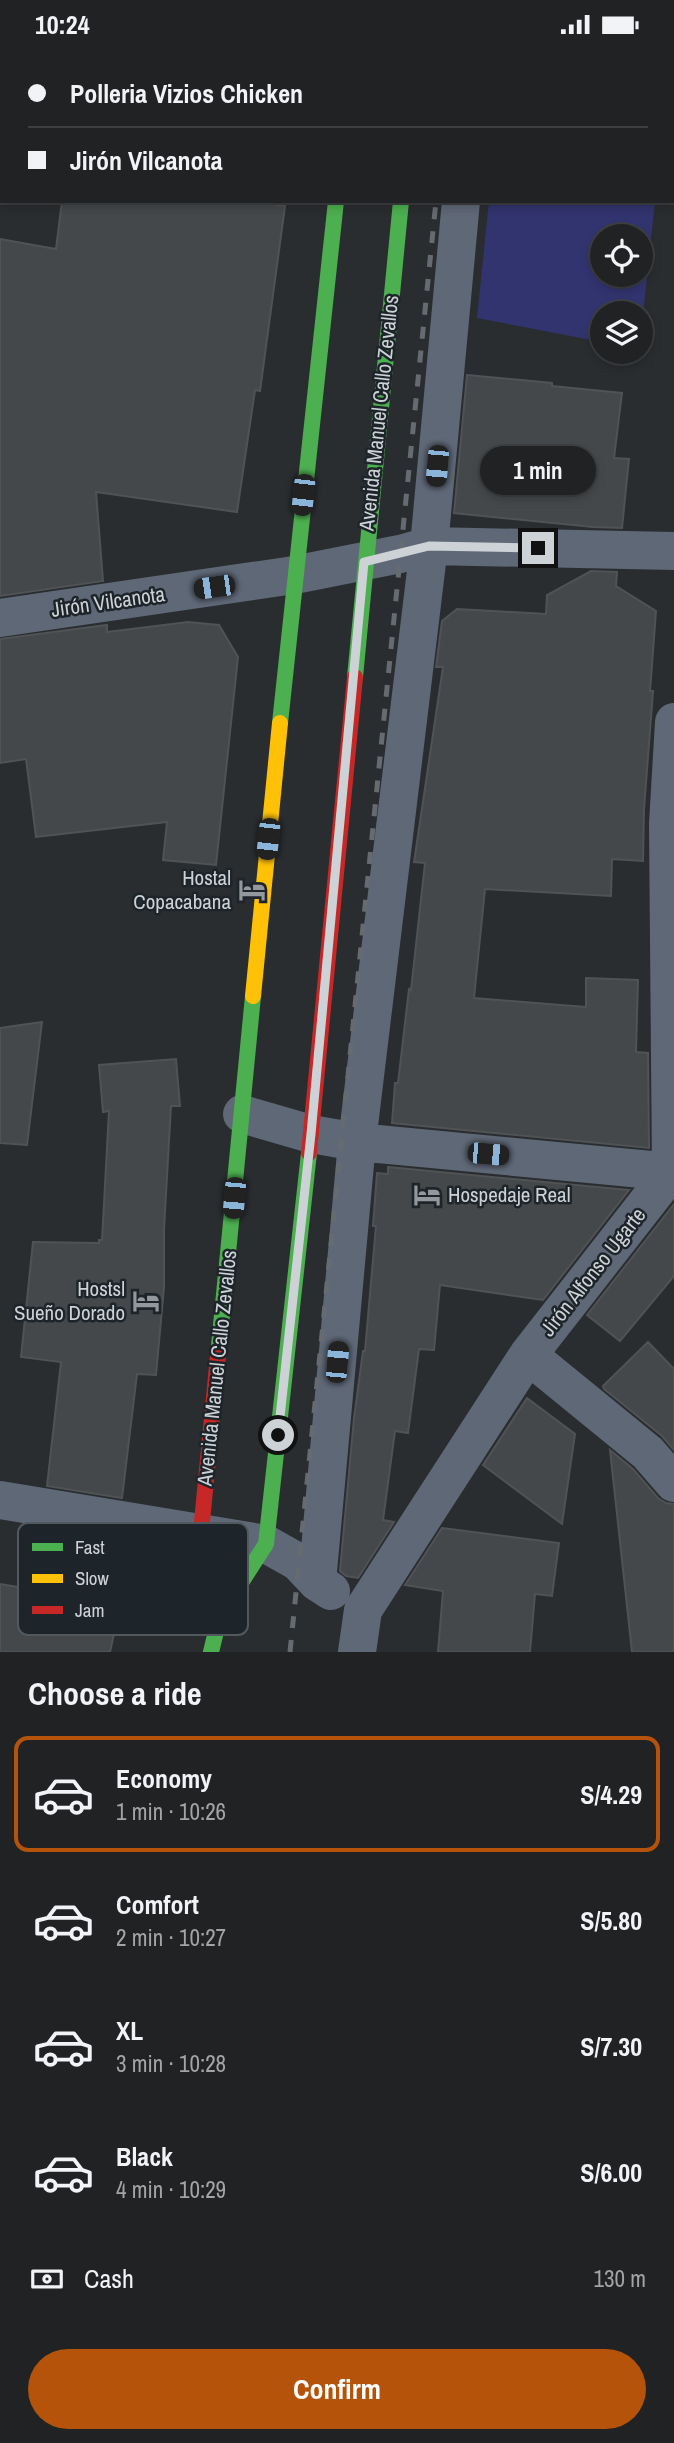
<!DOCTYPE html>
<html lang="en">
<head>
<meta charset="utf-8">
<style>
  :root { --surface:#202224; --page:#2d2f31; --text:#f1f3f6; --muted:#a2a4a6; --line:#3d3f41; --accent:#b45309 }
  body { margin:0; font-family:"Archivo Narrow",sans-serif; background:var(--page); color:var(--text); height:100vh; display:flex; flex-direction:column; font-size:26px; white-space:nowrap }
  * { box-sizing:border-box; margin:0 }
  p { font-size:23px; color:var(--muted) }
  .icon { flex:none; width:38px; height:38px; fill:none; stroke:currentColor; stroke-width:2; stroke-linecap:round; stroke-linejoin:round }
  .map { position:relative; height:1603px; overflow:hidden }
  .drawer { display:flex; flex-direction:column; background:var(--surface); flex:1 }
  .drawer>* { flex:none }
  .top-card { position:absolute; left:0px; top:0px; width:676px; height:154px; box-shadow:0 4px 10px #0003,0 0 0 2px var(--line); display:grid; align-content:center; height:154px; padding:0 28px; background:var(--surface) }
  .buttons { position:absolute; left:590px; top:175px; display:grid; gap:14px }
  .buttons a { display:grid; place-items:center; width:63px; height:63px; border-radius:50%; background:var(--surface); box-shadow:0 4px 10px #0003,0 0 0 2px var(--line); font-size:35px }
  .end { position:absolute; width:32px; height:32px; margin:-16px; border:9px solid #cdd2d6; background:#111; box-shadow:0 0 0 4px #111 }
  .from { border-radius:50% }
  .bubble { position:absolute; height:49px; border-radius:24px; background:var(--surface); box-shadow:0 4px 10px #0003,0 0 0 2px var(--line); font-size:23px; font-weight:700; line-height:49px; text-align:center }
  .car { position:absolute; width:21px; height:42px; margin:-21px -10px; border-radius:9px; box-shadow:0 0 5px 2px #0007; background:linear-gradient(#222 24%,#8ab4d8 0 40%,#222 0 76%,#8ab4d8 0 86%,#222 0) }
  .top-card b { display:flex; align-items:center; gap:24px; height:66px; font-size:26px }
  .top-card b+b { border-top:2px solid var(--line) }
  .top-card i { width:18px; height:18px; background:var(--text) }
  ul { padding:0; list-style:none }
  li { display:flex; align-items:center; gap:21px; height:116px; margin:0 14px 10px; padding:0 14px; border:4px solid transparent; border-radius:14px }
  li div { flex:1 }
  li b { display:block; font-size:26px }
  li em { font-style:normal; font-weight:700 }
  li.active { border-color:var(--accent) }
  li>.icon { width:63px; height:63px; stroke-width:1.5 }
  h2 { padding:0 28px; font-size:32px; line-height:84px }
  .pay { display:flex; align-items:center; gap:18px; height:77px; padding:0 28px; font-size:26px }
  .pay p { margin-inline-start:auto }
  .button { display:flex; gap:14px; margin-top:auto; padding:14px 28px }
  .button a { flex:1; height:80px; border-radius:42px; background:var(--accent); color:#fff; font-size:28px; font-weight:700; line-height:80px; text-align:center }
  .status { display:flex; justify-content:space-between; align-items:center; height:49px; padding:0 35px; background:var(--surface); direction:ltr }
  .status svg { height:19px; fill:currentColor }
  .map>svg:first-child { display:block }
  .green { fill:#32346f; fill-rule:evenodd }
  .building { fill:#45484a; stroke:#505355; stroke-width:2 }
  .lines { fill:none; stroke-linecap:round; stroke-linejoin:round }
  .street { stroke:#5f6877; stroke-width:38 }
  .fast { stroke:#4caf50; stroke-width:16 }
  .slow { stroke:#ffc107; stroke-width:16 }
  .jam { stroke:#c62828; stroke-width:16 }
  .rail { stroke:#666b72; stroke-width:5; stroke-dasharray:12 12; stroke-linecap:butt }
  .route { stroke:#cdd2d6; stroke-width:9 }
  .labels { text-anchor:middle; stroke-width:5; stroke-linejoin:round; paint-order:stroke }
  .street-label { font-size:21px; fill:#cdd2d6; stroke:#1d252a }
  .poi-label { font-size:21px; fill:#cdd2d6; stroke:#1d252a; text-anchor:end }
  .key { fill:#1d252a; stroke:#52595e; stroke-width:2 }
  .key-label { font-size:19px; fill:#cdd2d6 }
</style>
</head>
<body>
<div class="status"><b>10:24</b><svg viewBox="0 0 49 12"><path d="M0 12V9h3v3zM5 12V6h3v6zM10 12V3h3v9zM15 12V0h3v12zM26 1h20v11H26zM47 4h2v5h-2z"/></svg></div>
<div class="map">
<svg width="674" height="1603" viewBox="0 0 674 1603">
  <rect width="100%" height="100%" fill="#2a2d30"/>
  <!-- green -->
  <path class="green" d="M489,152H655L641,284L640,264H602V293L477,269ZM602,187H640V226H602Z"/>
  <!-- building -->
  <path class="building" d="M62,152H248L285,157L260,342L255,341L237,463L96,443L103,532L0,547V190L56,200Z
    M467,326L552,334V337L622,344L614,409L629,410L622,479L593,478L454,464Z
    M591,522L617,523L616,537L656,562L650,642H653L644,760L643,812L612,810L611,847L485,840L474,949L586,958V929L638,931L636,1003L648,1004L649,1099L392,1074L395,1034H398L409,940L411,941L425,814L414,813L443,618H436L442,572L457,560L546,565L547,546Z
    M188,573L219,576L238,608L216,816L163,811L167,773L36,788L26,710L0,714V590L107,576V583Z
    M42,973L27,1096L0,1094V979Z
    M176,1010L180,1057H171L164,1180V1238L156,1326L137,1325L122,1449L47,1437L61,1313L21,1308L33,1193L99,1194V1191H102L109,1062L103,1063L99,1016Z
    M388,1118L629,1141L543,1251L440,1236L434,1301L419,1300L408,1384L395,1382L383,1471L394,1473L358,1529L346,1527L340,1522L354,1369L363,1302H365L376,1177H373L377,1124L388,1125Z
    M674,1155V1227L620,1292L587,1266Z
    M648,1293L674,1320V1401L662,1387L604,1340L603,1337Z
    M527,1349L575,1385L562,1475L483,1416Z
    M610,1401L633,1420L658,1449L666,1454L674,1455V1603H632Z
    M442,1479L559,1494L552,1547L535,1545L530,1603H438L443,1542L405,1536Z
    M0,1535L59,1545L61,1536L122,1548L110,1603H0Z"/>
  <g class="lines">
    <!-- street -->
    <path class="street" d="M475,2V0
      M0,569L294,526L400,505L429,497L674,502
      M242,1065L311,1085L357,1093L674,1123
      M528,1306L648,1404L674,1434
      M0,1451L266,1495L298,1513L317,1533L331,1542
      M317,1533L357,1093L429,497L461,152
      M357,1603L363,1561L528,1306L671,1123L668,775L674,673"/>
    <!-- fast -->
    <path class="fast" d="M355,628L401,152
      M280,674L336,152
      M218,1307L253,947
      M211,1603L220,1566L266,1495L309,1104"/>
    <!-- slow -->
    <path class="slow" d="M353,0V2
      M253,947L280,674"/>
    <!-- jam -->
    <path class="jam" d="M416,0V2
      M309,1104L355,628
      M218,1307L201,1483L220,1566"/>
    <!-- rail -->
    <path class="rail" d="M451,2V0
      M290,1603L436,152"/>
  </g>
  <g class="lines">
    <!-- route -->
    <path class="route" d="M278,1386L311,1085L364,513L429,497L538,499"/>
  </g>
  <!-- icons -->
  <defs>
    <symbol id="hotel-bare" viewBox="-9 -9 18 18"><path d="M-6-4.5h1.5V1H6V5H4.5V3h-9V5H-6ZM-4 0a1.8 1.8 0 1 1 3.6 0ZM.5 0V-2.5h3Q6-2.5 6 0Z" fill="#94989c" stroke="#1d252a" stroke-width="2.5" paint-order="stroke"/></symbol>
  </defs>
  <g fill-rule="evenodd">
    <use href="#hotel-bare" x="233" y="822" width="38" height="38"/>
    <use href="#hotel-bare" x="408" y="1127" width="38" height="38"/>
    <use href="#hotel-bare" x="127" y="1233" width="38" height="38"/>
  </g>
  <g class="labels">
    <!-- street labels -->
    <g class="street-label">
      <text transform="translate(379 364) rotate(-84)" y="7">Avenida Manuel Callo Zevallos</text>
      <text transform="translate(108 553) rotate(-8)" y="7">Jirón Vilcanota</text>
      <text transform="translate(593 1223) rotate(-52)" y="7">Jirón Alfonso Ugarte</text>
      <text transform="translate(217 1319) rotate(-84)" y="7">Avenida Manuel Callo Zevallos</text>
    </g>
    <!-- poi labels -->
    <g class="poi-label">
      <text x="231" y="836">Hostal<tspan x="231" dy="24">Copacabana</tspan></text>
      <text x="448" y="1153" text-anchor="start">Hospedaje Real</text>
      <text x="125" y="1247">Hostsl<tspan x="125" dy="24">Sueño Dorado</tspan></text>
    </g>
  </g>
  <!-- legend -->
  <rect x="18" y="1474" width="230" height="112" rx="10" class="key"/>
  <rect x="32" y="1494" width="31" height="8" fill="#4caf50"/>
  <rect x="32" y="1525" width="31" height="9" fill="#ffc107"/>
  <rect x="32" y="1557" width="31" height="8" fill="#c62828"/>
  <g class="key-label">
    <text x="75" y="1505">Fast</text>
    <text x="75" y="1536">Slow</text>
    <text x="75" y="1568">Jam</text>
  </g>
</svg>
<div class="buttons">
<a><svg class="icon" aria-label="locate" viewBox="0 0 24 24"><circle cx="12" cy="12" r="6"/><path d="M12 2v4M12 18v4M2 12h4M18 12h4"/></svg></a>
<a><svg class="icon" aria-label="layers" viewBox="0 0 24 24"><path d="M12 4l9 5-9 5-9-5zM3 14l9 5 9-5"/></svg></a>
</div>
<i class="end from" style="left:278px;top:1386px"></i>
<i class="end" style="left:538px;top:499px"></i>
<div class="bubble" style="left:480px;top:397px;width:116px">1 min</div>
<i class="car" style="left:437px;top:417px;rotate:185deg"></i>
<i class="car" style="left:303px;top:446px;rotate:186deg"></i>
<i class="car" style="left:214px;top:538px;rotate:262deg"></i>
<i class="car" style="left:268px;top:790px;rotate:186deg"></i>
<i class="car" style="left:488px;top:1105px;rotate:95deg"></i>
<i class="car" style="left:234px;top:1149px;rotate:185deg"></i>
<i class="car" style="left:337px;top:1313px;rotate:5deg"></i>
<div class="top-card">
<b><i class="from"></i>Polleria Vizios Chicken</b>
<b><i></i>Jirón Vilcanota</b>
</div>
</div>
<section class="drawer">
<h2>Choose a ride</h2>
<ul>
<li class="active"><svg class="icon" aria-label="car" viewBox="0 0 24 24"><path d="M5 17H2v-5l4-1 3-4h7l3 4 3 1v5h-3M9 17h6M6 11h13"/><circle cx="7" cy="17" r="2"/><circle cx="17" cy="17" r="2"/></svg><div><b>Economy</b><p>1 min · 10:26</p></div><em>S/4.29</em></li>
<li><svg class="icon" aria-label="car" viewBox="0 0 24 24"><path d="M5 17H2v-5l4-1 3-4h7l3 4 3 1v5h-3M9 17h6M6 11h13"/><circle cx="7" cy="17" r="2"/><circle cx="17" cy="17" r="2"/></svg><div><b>Comfort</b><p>2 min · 10:27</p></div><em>S/5.80</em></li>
<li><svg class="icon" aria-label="car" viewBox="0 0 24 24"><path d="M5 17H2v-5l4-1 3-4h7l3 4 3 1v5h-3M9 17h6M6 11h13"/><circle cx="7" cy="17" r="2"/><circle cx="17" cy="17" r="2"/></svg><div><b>XL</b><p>3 min · 10:28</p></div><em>S/7.30</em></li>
<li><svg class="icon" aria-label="car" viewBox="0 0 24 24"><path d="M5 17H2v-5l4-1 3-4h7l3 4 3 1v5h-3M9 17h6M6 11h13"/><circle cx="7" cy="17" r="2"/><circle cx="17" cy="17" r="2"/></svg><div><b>Black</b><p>4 min · 10:29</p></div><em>S/6.00</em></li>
</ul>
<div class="pay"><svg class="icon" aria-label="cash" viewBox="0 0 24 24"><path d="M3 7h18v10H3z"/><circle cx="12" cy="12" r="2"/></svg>Cash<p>130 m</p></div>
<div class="button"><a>Confirm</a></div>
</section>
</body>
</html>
